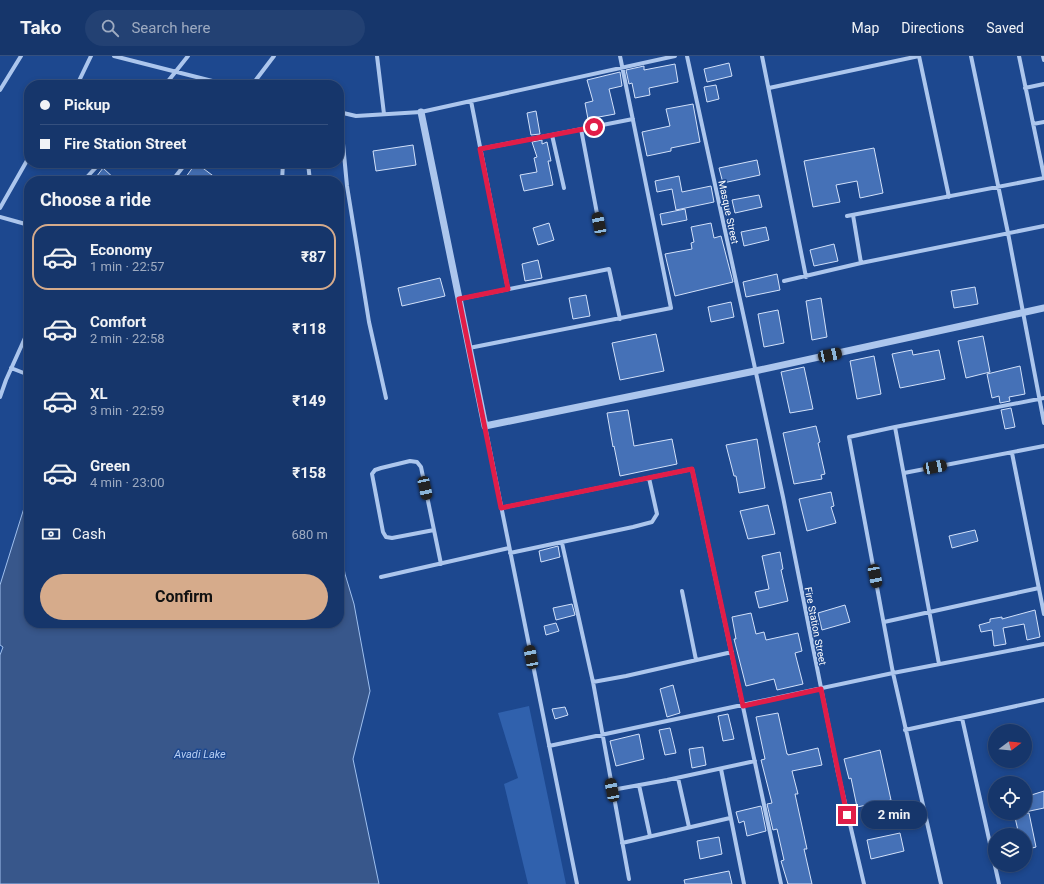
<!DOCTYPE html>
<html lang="en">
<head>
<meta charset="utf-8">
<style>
  :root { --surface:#16366b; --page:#234173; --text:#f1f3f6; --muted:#9eabc1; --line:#35507e; --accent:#d6ab8b }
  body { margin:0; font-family:Roboto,sans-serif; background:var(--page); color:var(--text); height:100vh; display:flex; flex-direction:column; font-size:15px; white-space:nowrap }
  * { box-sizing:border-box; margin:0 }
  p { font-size:13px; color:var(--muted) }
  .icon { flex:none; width:22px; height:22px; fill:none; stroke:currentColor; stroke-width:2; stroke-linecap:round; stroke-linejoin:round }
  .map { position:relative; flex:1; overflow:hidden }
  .side { position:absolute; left:24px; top:120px; width:320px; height:452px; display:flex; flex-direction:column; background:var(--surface); border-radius:16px; box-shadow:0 2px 6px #0003,0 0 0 1px var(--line) }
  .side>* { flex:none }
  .hud { position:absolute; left:24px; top:24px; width:320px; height:88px; border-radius:16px; box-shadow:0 2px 6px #0003,0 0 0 1px var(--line); display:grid; align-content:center; height:88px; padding:0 16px; background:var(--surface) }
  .needle { width:26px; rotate:74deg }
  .buttons { position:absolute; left:988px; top:668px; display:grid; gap:8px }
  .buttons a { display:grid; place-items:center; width:44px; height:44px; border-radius:50%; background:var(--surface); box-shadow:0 2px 6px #0003,0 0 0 1px var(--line); font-size:20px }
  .end { position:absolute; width:18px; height:18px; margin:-9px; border:5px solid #e11d48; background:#fff; box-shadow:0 0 0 2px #fff }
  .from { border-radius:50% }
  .bubble { position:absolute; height:28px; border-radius:14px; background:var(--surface); box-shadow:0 2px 6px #0003,0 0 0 1px var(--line); font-size:13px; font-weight:700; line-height:28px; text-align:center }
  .car { position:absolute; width:12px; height:24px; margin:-12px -6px; border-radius:5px; box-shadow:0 0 3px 1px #0007; background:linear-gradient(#222 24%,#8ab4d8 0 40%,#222 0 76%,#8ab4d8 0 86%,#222 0) }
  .hud b { display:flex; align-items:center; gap:14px; height:38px; font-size:15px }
  .hud b+b { border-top:1px solid var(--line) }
  .hud i { width:10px; height:10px; background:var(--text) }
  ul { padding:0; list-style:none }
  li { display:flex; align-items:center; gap:12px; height:66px; margin:0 8px 6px; padding:0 8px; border:2px solid transparent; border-radius:16px }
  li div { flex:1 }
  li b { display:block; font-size:15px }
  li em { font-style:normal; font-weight:700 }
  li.selected { border-color:var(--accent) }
  li>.icon { width:36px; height:36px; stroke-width:1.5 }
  h2 { padding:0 16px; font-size:18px; line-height:48px }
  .pay { display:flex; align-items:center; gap:10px; height:44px; padding:0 16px; font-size:15px }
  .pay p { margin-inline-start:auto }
  .action { display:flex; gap:8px; margin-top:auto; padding:8px 16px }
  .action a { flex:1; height:46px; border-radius:24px; background:var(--accent); color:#111; font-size:16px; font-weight:700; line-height:46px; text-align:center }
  header { display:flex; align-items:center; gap:24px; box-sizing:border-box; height:56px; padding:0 20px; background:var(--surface); border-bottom:1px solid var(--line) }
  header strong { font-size:19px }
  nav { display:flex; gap:22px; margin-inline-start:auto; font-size:14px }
  .search { width:280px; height:36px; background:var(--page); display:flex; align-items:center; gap:10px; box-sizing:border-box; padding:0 14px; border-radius:22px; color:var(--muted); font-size:15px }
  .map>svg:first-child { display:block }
  .green { fill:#3061ad }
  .water { fill:#38578b; stroke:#9fc0ef }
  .building { fill:#4571b7; stroke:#d2e1fa }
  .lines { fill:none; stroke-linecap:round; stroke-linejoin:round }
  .minor { stroke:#acc6ed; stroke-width:4 }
  .tertiary { stroke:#acc6ed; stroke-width:7 }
  .route { stroke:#e11d48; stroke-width:5 }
  .labels { text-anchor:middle; stroke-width:3; stroke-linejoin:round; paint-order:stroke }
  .street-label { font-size:10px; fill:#fff; stroke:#1d488f }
  .water-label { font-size:11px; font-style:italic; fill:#b8d0f4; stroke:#1d488f }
</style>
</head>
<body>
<header>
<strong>Tako</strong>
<div class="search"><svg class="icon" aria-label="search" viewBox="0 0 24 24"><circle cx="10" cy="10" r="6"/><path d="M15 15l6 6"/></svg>Search here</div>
<nav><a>Map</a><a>Directions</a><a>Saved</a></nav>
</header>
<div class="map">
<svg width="1044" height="828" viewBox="0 0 1044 828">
  <rect width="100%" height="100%" fill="#1d488f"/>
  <!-- green -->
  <path class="green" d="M529,650L566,828H528L504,728L518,722L498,657Z"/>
  <!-- water -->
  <path class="water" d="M29,436V567H339V480L345,518L354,548L370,635L353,703L379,828H0V599L3,591L0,589V529Z"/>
  <!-- building -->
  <path class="building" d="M729,7L732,20L707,26L704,13Z
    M675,8L678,26L649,32L650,39L635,42L632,27L629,28L626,14L644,10V14Z
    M620,16L622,30L609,33L615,58L588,63L585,47L593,45L587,24Z
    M716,29L719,43L707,46L704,31Z
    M693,48L700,86L671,92V95L647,100L642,76L670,70L666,53Z
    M536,55L540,78L531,79L527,57Z
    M542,84V88L547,86L551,105H548L553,129L524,135L520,119L537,116L534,102L537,101L532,86Z
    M413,89L416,109L376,115L373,95Z
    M874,92L883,137L860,142L857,125L836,129L840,146L813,151L804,105Z
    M757,104L760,119L723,127L719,112Z
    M196,107L220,125H183Z
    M103,112L117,125H93Z
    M679,120L682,136L711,130L714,146L676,154L672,133L657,136L655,125Z
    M759,139L762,151L735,157L732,144Z
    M685,153L687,164L662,169L660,158Z
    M549,167L554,184L538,189L533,172Z
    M711,167L714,182L721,180L733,226L675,240L665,198L692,193L691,187L694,186L691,171Z
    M766,171L769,184L744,190L741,176Z
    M834,188L838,205L814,210L810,194Z
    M538,204L542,222L525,225L522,208Z
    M777,218L780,234L746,241L743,226Z
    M440,222L445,240L402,250L398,232Z
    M975,231L978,248L954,252L951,235Z
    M586,239L590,260L573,263L569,242Z
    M821,242L827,281L812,284L806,245Z
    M731,246L734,261L711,266L708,251Z
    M778,254L784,287L764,291L758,258Z
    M656,278L664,315L620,324L612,287Z
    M983,280L990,316L966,322L958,285Z
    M912,294L913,299L939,294L945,323L900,332L892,298Z
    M874,300L881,338L857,343L850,305Z
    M1020,310L1025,338L1009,341L1010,345L1000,347L999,340L992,342L987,318Z
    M804,311L813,353L790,357L781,316Z
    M1011,352L1015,371L1005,373L1001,354Z
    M628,354L634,390L672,383L677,408L620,420L614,390L613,391L607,357Z
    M816,370L820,386L818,387L825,418L821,419L822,423L794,428L783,377Z
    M757,383L765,432L739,437L736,420H734L726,389Z
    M831,436L834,450L831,451L836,467L807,475L799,443Z
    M768,449L775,478L748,483L740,455Z
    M975,474L978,485L952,492L949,480Z
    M558,490L560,501L541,506L539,495Z
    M780,496L783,513L781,514L788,545L759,552L755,536L769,533L762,500Z
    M572,548L575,559L556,564L553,552Z
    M845,549L850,566L822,574L818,557Z
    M1035,554L1040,581L1027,584L1024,568L1003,572L1006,588L994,590L992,574L981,576L979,569L990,566V563L1002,561V563Z
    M751,557L756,578L764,576L766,584L798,577L802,595L795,597L803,628L777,634L774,623L746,630L734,583H736L732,561Z
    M556,567L559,575L546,579L544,570Z
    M673,629L680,657L667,661L660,633Z
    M565,651L568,659L555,663L552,653Z
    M778,657L787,698H788V699L818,692L822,709L792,715L798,738H795L807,793H804L812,828H788L781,805L784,804L777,773L773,774L767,748L772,747L761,704L765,703L756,661Z
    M728,658L734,683L723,685L718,660Z
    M670,672L676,697L665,699L659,674Z
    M639,678L644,703L616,710L610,685Z
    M703,691L706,709L692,712L689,693Z
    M880,694L891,744L857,751L851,722L849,723L844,703Z
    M1044,735V752L1025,756V741Z
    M761,750L766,775L747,780L744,765L739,767L736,756Z
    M1014,757H1029L1036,791L1025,794V779H1019Z
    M900,777L904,795L871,803L867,784Z
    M719,781L722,798L700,803L697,785Z
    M729,815L732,828H685L684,824Z"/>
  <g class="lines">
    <!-- minor -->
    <path class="minor" d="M114,0L228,29
      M377,0L384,58
      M687,0L783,441L838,717L864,828
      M762,0L806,221
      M919,0L949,141
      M971,0L1008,177L1044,367
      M1019,0L1044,120
      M1043,0L1044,4
      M77,29L91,0
      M165,29L188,0
      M252,29L274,0
      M769,32L919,0
      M1025,32L1044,28
      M0,34L21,0
      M471,45L508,233
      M339,56L356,60L421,56L675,0
      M340,56L347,130L369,266L386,342
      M1033,68L1044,66
      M581,73L599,168
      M552,79L564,132
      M480,93L633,63
      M308,107L310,125
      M87,121L100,107
      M172,125L186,107
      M282,125L283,107
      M0,152L29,101
      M853,159L861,207
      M847,160L1044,122
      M0,161L29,169
      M784,225L861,207L1044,170
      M459,243L609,213L620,263
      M469,292L671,252L620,0
      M11,312L29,319
      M0,341L6,324L29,273
      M485,370L577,828
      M895,371L1044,342
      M1012,397L1044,558
      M904,417L1044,390
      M501,452L692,413L781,828
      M434,474L392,482L386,481L383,476L372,418L375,414L381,412L410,405L417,406L421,411L441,508
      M562,487L593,626L629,823
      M510,497L633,471L652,466L657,458L649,422
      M381,521L509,492
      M682,535L696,604
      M884,566L1039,532
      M939,608L895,371L849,381L893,617L941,828
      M593,626L626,620L732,596
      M962,662L999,828
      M905,674L1044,644
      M549,690L893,617L1044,588
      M721,713L744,828
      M678,722L689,771
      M639,729L650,780
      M612,734L667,724L755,705
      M622,787L730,762"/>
    <!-- tertiary -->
    <path class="tertiary" d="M421,56L485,370L755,315L1044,252"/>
  </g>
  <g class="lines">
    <!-- route -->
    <path class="route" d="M594,71L480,93L508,233L459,243L501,452L692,413L743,650L821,633L847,759"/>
  </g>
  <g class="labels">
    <!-- street labels -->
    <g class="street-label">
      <text transform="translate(729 156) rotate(78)" y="4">Masque Street</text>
      <text transform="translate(816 570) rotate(79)" y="4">Fire Station Street</text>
    </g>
    <!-- water labels -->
    <g class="water-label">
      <text x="200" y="702">Avadi Lake</text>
    </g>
  </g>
</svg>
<div class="buttons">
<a><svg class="needle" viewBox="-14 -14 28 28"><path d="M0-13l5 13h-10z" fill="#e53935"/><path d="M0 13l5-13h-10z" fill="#9eabc1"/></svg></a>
<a><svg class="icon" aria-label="locate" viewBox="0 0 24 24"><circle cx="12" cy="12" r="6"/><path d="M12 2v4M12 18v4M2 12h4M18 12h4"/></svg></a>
<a><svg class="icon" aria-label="layers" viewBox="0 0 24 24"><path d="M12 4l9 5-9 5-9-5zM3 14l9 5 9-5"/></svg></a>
</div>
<i class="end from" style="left:594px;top:71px"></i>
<i class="end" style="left:847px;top:759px"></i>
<div class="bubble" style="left:861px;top:745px;width:66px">2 min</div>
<i class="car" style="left:599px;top:168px;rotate:349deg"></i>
<i class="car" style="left:830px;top:299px;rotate:78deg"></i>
<i class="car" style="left:935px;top:411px;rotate:79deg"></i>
<i class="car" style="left:425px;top:432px;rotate:168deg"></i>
<i class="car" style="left:875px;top:520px;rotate:169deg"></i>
<i class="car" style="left:531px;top:601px;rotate:349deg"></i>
<i class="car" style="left:612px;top:734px;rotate:349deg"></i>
<div class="hud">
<b><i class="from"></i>Pickup</b>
<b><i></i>Fire Station Street</b>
</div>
<section class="side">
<h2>Choose a ride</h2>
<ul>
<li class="selected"><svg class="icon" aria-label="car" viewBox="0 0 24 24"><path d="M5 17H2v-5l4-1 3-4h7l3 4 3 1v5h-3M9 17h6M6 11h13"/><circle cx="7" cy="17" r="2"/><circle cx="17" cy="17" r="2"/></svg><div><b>Economy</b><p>1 min · 22:57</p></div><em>₹87</em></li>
<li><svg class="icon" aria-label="car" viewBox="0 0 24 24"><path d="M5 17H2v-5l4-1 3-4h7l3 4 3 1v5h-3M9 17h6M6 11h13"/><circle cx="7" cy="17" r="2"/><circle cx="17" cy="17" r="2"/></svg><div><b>Comfort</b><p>2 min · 22:58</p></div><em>₹118</em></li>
<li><svg class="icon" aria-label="car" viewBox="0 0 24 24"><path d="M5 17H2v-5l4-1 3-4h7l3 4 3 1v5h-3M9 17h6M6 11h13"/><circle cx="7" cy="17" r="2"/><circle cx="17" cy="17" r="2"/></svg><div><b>XL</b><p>3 min · 22:59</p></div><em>₹149</em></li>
<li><svg class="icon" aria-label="car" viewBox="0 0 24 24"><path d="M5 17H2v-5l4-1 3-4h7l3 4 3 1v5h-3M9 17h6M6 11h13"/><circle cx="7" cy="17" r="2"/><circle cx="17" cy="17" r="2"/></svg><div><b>Green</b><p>4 min · 23:00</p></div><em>₹158</em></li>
</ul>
<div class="pay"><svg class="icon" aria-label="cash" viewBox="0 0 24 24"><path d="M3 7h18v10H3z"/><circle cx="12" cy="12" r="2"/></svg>Cash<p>680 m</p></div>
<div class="action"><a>Confirm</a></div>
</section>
</div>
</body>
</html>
